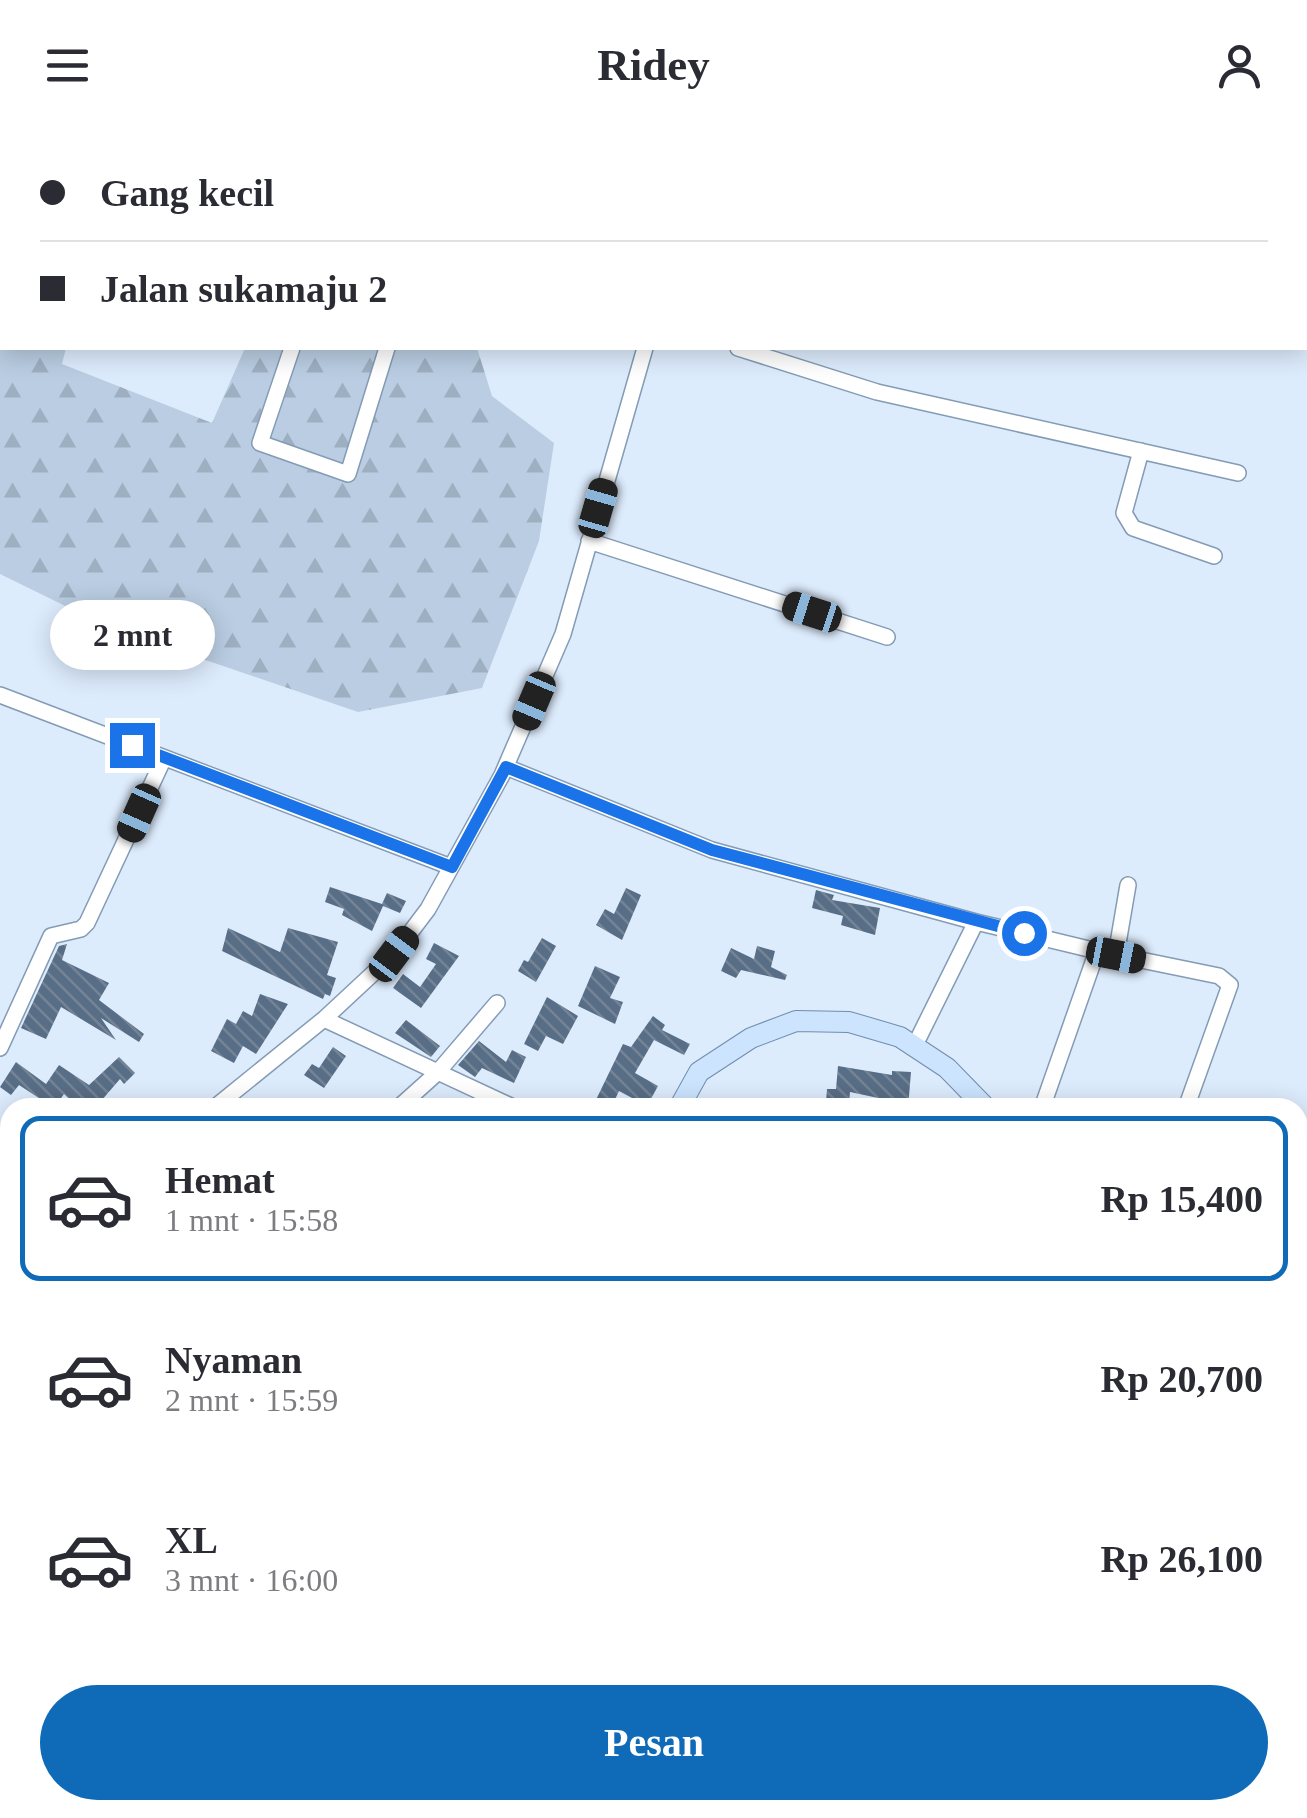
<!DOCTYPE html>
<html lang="id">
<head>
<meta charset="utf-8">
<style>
  :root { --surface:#fff; --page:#f7f7f7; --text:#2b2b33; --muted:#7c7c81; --line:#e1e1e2; --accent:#0f6bb8 }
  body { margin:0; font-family:"Times New Roman",serif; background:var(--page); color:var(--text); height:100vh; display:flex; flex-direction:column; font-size:38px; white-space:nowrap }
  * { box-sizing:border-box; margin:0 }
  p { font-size:32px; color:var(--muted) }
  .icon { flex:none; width:55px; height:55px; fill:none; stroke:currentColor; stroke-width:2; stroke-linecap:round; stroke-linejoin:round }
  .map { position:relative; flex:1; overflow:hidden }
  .panel { position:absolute; left:0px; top:968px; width:1308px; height:722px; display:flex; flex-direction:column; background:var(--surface); border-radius:30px 30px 0 0; box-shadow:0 5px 25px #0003 }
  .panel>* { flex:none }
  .hud { position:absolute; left:0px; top:0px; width:1308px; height:220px; box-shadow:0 5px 25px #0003; display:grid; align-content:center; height:220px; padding:0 40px; background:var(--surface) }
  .end { position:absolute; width:45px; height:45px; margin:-22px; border:12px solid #1a73e8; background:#fff; box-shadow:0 0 0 5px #fff }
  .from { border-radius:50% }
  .bubble { position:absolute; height:70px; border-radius:35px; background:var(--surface); box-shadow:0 5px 25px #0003; font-size:32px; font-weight:600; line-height:70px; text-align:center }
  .car { position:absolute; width:30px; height:60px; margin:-30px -15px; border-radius:12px; box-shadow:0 0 8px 2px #0007; background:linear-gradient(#222 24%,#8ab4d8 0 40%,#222 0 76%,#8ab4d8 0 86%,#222 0) }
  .hud b { display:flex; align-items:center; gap:35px; height:95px; font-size:38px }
  .hud b+b { border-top:2px solid var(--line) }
  .hud i { width:25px; height:25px; background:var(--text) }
  ul { padding:18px 0 0; list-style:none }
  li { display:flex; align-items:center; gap:30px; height:165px; margin:0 20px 15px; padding:0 20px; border:5px solid transparent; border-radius:20px }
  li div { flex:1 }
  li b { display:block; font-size:38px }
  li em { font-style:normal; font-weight:600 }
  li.active { border-color:var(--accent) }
  li>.icon { width:90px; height:90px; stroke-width:1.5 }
  .primary-button { display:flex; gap:20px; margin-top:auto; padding:20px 40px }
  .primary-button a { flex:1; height:115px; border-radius:60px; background:var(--accent); color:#fff; font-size:40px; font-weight:600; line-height:115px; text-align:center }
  header { display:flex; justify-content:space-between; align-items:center; height:130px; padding:0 40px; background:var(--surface); font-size:45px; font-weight:600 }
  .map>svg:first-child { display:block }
  .forest { fill:url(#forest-firs) }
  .building { fill:url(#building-back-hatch) }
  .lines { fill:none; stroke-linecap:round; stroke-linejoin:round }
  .minor-casing { stroke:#839bb4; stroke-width:18 }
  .major-casing { stroke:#718dac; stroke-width:22 }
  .minor { stroke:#fff; stroke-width:15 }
  .major { stroke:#cce4fe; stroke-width:20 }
  .route { stroke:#1a73e8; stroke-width:12 }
</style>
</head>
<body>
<header><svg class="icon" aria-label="menu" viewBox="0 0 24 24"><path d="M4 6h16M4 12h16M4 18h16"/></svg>Ridey<svg class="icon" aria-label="person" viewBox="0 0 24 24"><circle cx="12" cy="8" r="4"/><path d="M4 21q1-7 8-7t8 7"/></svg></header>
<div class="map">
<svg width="1307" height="1688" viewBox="0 0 1307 1688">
  <defs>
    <pattern id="forest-firs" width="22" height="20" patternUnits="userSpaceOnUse" patternTransform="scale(2.5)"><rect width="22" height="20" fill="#bacde2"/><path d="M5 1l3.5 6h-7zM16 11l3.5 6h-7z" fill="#9eafc1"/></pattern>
    <pattern id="building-back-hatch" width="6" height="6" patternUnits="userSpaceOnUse" patternTransform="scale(2.5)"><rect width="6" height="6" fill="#586e86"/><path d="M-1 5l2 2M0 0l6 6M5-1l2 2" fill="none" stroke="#748495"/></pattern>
  </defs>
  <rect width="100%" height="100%" fill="#ddecfd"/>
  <!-- forest -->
  <path class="forest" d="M0,0H128L2,2V218H66L62,234L212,293L245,218H477L492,266L554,313L539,411L482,558L358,582L106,496L0,444Z"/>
  <!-- building -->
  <path class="building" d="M330,757L382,774L387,763L406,771L400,783L383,776L372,801L342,785L344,779L325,772Z
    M626,758L641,765L622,810L596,795L605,779L614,784Z
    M816,760L834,765L832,770L880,778L875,805L841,795L843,786L812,778Z
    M228,798L280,822L288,798L338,812L327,845L336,848L330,866L325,864L323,869L222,821Z
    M542,808L556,816L536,852L518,841L524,830L528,832Z
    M434,813L459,826L421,878L393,858L403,844L420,857L436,834L426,829Z
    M67,814L62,830L109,853L99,870L144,904L139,912L101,888L116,910L61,877L46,909L21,898L59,816Z
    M757,816L775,821L771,837L787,845L785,850L741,840L736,848L721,841L731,818L754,829Z
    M595,836L620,847L610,868L623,872L615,894L578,876Z
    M260,864L288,874L256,924L243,916L234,933L211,921L227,889L236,894L243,881L252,886Z
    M547,867L578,886L563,914L546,906L538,921L524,914Z
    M653,886L665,895L662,900L690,914L684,925L654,910L635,943L658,956L647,976L619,961L611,978H592L623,914L631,917Z
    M406,890L440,916L431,927L395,903Z
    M479,911L506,932L512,920L526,927L514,953L482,938L475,947L458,935Z
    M333,917L346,926L324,958L304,945L312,934L319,938Z
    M119,927L135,943L124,954L120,949L95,978H79L64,964L54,978L19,955L11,965L0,957L16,932L46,954L59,935L89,955Z
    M838,936L892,945V941L911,942L908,978H882L883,969L850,962L849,974L826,972L827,959H836Z"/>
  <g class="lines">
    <defs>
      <path id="minor" d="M44,2L45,0
        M129,2L130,0
        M294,2L295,0
        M454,2L455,0
        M711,2V0
        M1134,2L1135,0
        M0,122L2,123
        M292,218L260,313L348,344L387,218
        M738,218L877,262L1238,343
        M1141,321L1124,383L1133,398L1214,426
        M589,411L887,507
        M0,565L451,737
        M506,637L712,720L976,792
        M1097,821L1219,846L1230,855L1186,978
        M1116,825L1128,755
        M324,889L515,978
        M915,915L976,792L1097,821L1042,978
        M0,918L51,806L81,799L87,793L164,628
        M214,978L324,889L394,824L428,779L502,645L563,504L645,218
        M398,978L437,943L497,873
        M1298,1092L1307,1065
        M0,1100L10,1105
        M1298,1134L1306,1115
        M0,1166L10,1153
        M0,1475L10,1456"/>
      <path id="major" d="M679,978L699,942L751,908L796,891L849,892L900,907L947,938L986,978
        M0,1262L10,1270
        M1199,1680L1203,1688"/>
    </defs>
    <!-- minor casing -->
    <use href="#minor" class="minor-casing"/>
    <!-- major casing -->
    <use href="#major" class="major-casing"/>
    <!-- minor -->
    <use href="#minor" class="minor"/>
    <!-- major -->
    <use href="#major" class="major"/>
  </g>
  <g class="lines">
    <!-- route -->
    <path class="route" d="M132,615L452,737L506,637L712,720L1024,803"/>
  </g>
</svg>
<i class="end from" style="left:1024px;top:803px"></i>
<i class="end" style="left:132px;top:615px"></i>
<div class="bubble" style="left:50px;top:470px;width:165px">2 mnt</div>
<i class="car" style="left:598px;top:378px;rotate:16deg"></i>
<i class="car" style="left:812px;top:482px;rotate:288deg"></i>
<i class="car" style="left:534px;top:571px;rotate:203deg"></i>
<i class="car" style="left:139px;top:683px;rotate:204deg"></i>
<i class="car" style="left:394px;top:824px;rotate:37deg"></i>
<i class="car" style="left:1116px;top:825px;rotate:101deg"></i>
<div class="hud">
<b><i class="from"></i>Gang kecil</b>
<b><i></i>Jalan sukamaju 2</b>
</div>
<section class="panel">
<ul>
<li class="active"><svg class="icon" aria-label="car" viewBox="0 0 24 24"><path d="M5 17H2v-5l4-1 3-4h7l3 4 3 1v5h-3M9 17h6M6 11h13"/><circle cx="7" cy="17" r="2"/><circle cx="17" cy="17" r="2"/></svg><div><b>Hemat</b><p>1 mnt · 15:58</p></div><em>Rp 15,400</em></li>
<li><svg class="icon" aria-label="car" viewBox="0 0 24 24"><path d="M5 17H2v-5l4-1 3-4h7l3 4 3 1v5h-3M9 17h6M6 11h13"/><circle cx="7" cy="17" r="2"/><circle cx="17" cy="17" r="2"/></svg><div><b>Nyaman</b><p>2 mnt · 15:59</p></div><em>Rp 20,700</em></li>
<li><svg class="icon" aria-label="car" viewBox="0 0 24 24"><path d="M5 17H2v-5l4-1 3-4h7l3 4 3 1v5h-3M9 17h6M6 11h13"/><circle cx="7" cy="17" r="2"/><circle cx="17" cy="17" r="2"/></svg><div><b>XL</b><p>3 mnt · 16:00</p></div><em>Rp 26,100</em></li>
</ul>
<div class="primary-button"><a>Pesan</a></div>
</section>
</div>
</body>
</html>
